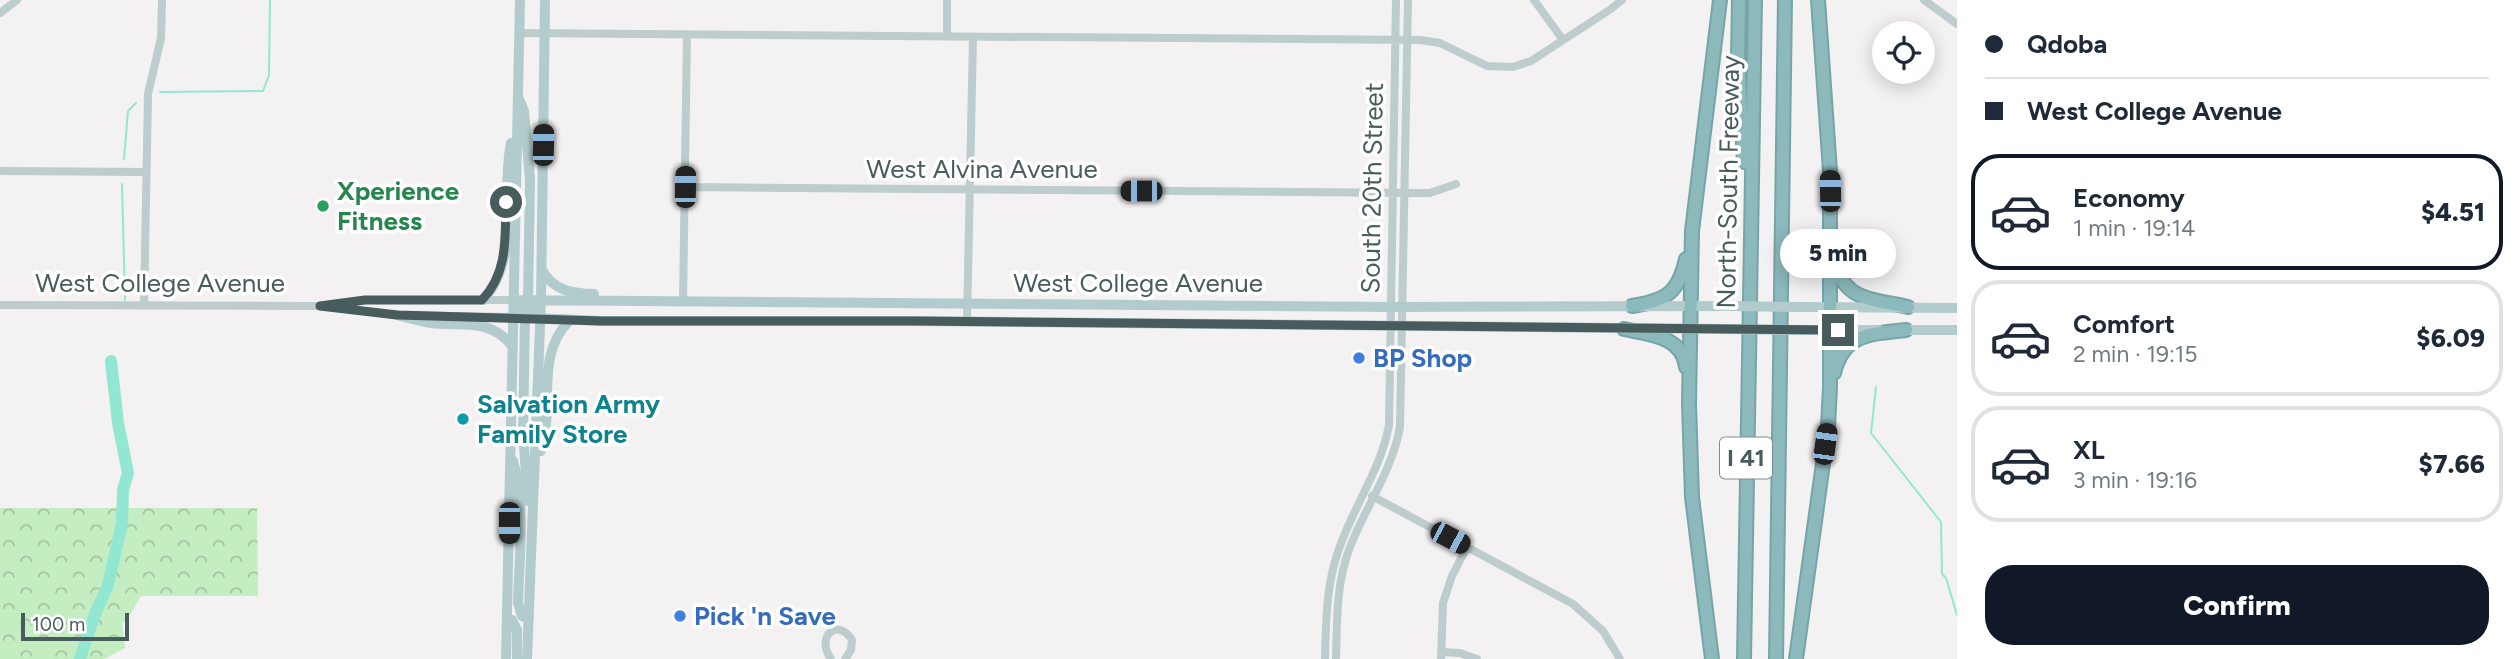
<!DOCTYPE html>
<html lang="en">
<head>
<meta charset="utf-8">
<style>
  :root { --surface:#fff; --page:#f2f2f3; --text:#1f2937; --muted:#747a83; --line:#e0e1e3; --accent:#111827 }
  body { margin:0; font-family:Figtree,sans-serif; background:var(--page); color:var(--text); height:100vh; display:flex; flex-direction:column; font-size:26px; white-space:nowrap }
  * { box-sizing:border-box; margin:0 }
  p { font-size:23px; color:var(--muted) }
  .icon { flex:none; width:38px; height:38px; fill:none; stroke:currentColor; stroke-width:2; stroke-linecap:round; stroke-linejoin:round }
  .map { position:relative; flex:1; overflow:hidden }
  .sheet { display:flex; flex-direction:column; background:var(--surface); width:560px }
  .sheet>* { flex:none }
  .top-card { display:grid; align-content:center; height:154px; padding:0 28px; background:var(--surface) }
  .buttons { position:absolute; left:1872px; top:21px; display:grid; gap:14px }
  .buttons a { display:grid; place-items:center; width:63px; height:63px; border-radius:50%; background:var(--surface); box-shadow:0 4px 18px #0003; font-size:35px }
  .scale { position:absolute; left:21px; bottom:18px; width:108px; box-sizing:border-box; padding-left:7px; border:4px solid #495c5d; border-top:0; font-size:19px; line-height:24px; white-space:nowrap; color:#495c5d; -webkit-text-stroke:5px #fff; paint-order:stroke }
  .end { position:absolute; width:32px; height:32px; margin:-16px; border:9px solid #495c5d; background:#fff; box-shadow:0 0 0 4px #fff }
  .from { border-radius:50% }
  .bubble { position:absolute; height:49px; border-radius:24px; background:var(--surface); box-shadow:0 4px 18px #0003; font-size:23px; font-weight:800; line-height:49px; text-align:center }
  .car { position:absolute; width:21px; height:42px; margin:-21px -10px; border-radius:9px; box-shadow:0 0 5px 2px #0007; background:linear-gradient(#222 24%,#8ab4d8 0 40%,#222 0 76%,#8ab4d8 0 86%,#222 0) }
  .top-card b { display:flex; align-items:center; gap:24px; height:66px; font-size:26px }
  .top-card b+b { border-top:2px solid var(--line) }
  .top-card i { width:18px; height:18px; background:var(--text) }
  ul { padding:0; list-style:none }
  li { display:flex; align-items:center; gap:21px; height:116px; margin:0 14px 10px; padding:0 14px; border:4px solid var(--line); border-radius:28px }
  li div { flex:1 }
  li b { display:block; font-size:26px }
  li em { font-style:normal; font-weight:800 }
  li.current { border-color:var(--accent) }
  li>.icon { width:63px; height:63px; stroke-width:1.5 }
  .cta { display:flex; gap:14px; margin-top:auto; padding:14px 28px }
  .cta a { flex:1; height:80px; border-radius:28px; background:var(--accent); color:#fff; font-size:28px; font-weight:800; line-height:80px; text-align:center }
  main { display:flex; flex:1; min-height:0 }
  .map>svg:first-child { display:block }
  .forest { fill:url(#forest-crowns) }
  .lines { fill:none; stroke-linecap:round; stroke-linejoin:round }
  .stream { stroke:#92e7d2; stroke-width:2 }
  .river { stroke:#92e7d2; stroke-width:12 }
  .highway-casing { stroke:#77a4a7; stroke-width:16 }
  .minor { stroke:#bdcccc; stroke-width:8 }
  .major { stroke:#b2cccd; stroke-width:10 }
  .highway { stroke:#8cb9bc; stroke-width:12 }
  .major-bridge { stroke:#b2cccd; stroke-width:10 }
  .route { stroke:#495c5d; stroke-width:9 }
  .leisure-dot { fill:#2e9e5b; stroke:#fff; stroke-width:2.5 }
  .shop-dot { fill:#3f7fe0; stroke:#fff; stroke-width:2.5 }
  .culture-dot { fill:#0f9aa8; stroke:#fff; stroke-width:2.5 }
  .labels { text-anchor:middle; stroke-width:7; stroke-linejoin:round; paint-order:stroke }
  .shield { fill:#fff; stroke:#808d8e; stroke-width:2 }
  .shield-label { font-size:24px; font-weight:bold; fill:#495c5d }
  .street-label { font-size:26px; fill:#495c5d; stroke:#fff }
  .leisure-label { font-size:26px; font-weight:bold; fill:#27864d; stroke:#fff; text-anchor:start }
  .shop-label { font-size:26px; font-weight:bold; fill:#366cbe; stroke:#fff; text-anchor:start }
  .culture-label { font-size:26px; font-weight:bold; fill:#0d838f; stroke:#fff; text-anchor:start }
</style>
</head>
<body>
<main>
<div class="map">
<svg width="1957" height="659" viewBox="0 0 1957 659">
  <defs>
    <pattern id="forest-crowns" width="20" height="18" patternUnits="userSpaceOnUse" patternTransform="scale(1.75)"><rect width="20" height="18" fill="#c5edc2"/><path d="M2 6a3 3 0 1 1 6 0M12 15a3 3 0 1 1 6 0" fill="none" stroke="#a2c3a1"/></pattern>
  </defs>
  <rect width="100%" height="100%" fill="#f3f1f1"/>
  <!-- forest -->
  <path class="forest" d="M0,508H257L258,596H141L127,620L122,623L125,648L104,659H0Z"/>
  <g class="lines">
    <!-- stream -->
    <path class="stream" d="M160,92L263,91L269,75L270,0
      M124,159L128,111L136,103
      M122,184L125,300
      M1876,387L1871,433L1941,522L1942,574L1946,578L1957,615"/>
    <!-- river -->
    <path class="river" d="M80,659L95,614L108,585L122,523L123,490L128,473L118,423L111,361"/>
    <defs>
      <path id="highway" d="M1739,0L1738,58L1744,162
        M1835,258C1841,301 1873,299 1908,307
        M1632,306C1666,300 1678,294 1686,259
        M1624,329C1648,334 1683,336 1686,367
        M1834,373C1844,333 1871,334 1906,330
        M1712,659L1692,497L1689,403L1692,231L1720,0
        M1744,659L1755,0
        M1776,659L1785,0
        M1796,659L1828,427L1830,387V171L1818,0"/>
    </defs>
    <!-- highway casing -->
    <use href="#highway" class="highway-casing"/>
    <!-- minor -->
    <path class="minor" d="M1534,0L1563,40
      M1924,0L1957,24
      M0,13L17,0
      M519,33L1420,40L1440,43L1487,66L1513,67L1531,61L1611,9L1622,0
      M947,36V0
      M0,171L146,172
      M685,187L1412,193H1430L1456,184
      M683,302L687,35
      M333,304L365,300H514
      M0,305L319,306L397,315L513,317
      M144,306L148,94L161,38L162,0
      M967,321L973,37
      M1372,496L1573,604L1603,631L1620,659
      M1441,652L1460,653L1477,659
      M831,659C815,636 838,617 852,640L851,650L845,659
      M1325,659C1326,620 1326,583 1340,546C1355,504 1381,469 1389,425L1396,0
      M1336,659C1337,621 1336,583 1350,547C1366,506 1392,471 1400,427L1408,0
      M1441,659L1443,603L1452,576L1467,547"/>
    <!-- major -->
    <path class="major" d="M519,99L524,111L530,179L528,300L532,310L540,319
      M542,270C553,290 572,294 594,294
      M483,300C521,259 500,194 511,143
      M514,300L1391,307L1729,306
      M514,300L522,307L525,318L523,433L528,501
      M1803,307L1957,308
      M397,315C408,318 419,321 430,323C463,327 490,317 513,347
      M513,317L602,321H914L1728,329
      M1801,330H1879
      M1899,330H1957
      M541,451C543,442 546,433 546,424C549,388 541,348 570,320
      M513,461C526,503 519,559 518,603L522,616L529,619
      M507,619L512,620L517,630V659
      M506,659L520,0
      M527,659L541,300L545,0"/>
    <!-- highway -->
    <use href="#highway" class="highway"/>
    <!-- major-bridge -->
    <path class="major-bridge" d="M1729,306L1803,307
      M1728,329L1801,330"/>
  </g>
  <g class="lines">
    <!-- route -->
    <path class="route" d="M506,202C505,238 508,273 482,300H365L320,306L397,315L602,321H914L1838,330"/>
  </g>
  <!-- markers -->
  <circle class="leisure-dot" cx="323" cy="206" r="7"/>
  <g class="shop-dot">
    <circle cx="1359" cy="358" r="7"/>
    <circle cx="680" cy="616" r="7"/>
  </g>
  <circle class="culture-dot" cx="463" cy="419" r="7"/>
  <g class="labels">
    <!-- shield labels -->
    <rect class="shield" x="1720" y="437.5" width="52" height="41" rx="5"/>
    <g class="shield-label">
      <text x="1746" y="466">I 41</text>
    </g>
    <!-- street labels -->
    <g class="street-label">
      <text x="982" y="178">West Alvina Avenue</text>
      <text transform="translate(1728 182) rotate(-89)" y="9">North-South Freeway</text>
      <text transform="translate(1372 188) rotate(-89)" y="9">South 20th Street</text>
      <text x="160" y="292">West College Avenue</text>
      <text x="1138" y="292">West College Avenue</text>
    </g>
    <!-- leisure labels -->
    <g class="leisure-label">
      <text x="337" y="200">Xperience<tspan x="337" dy="30">Fitness</tspan></text>
    </g>
    <!-- shop labels -->
    <g class="shop-label">
      <text x="1373" y="367">BP Shop</text>
      <text x="694" y="625">Pick 'n Save</text>
    </g>
    <!-- culture labels -->
    <g class="culture-label">
      <text x="477" y="413">Salvation Army<tspan x="477" dy="30">Family Store</tspan></text>
    </g>
  </g>
</svg>
<div class="buttons">
<a><svg class="icon" aria-label="locate" viewBox="0 0 24 24"><circle cx="12" cy="12" r="6"/><path d="M12 2v4M12 18v4M2 12h4M18 12h4"/></svg></a>
</div>
<div class="scale">100 m</div>
<i class="end from" style="left:506px;top:202px"></i>
<i class="end" style="left:1838px;top:330px"></i>
<div class="bubble" style="left:1780px;top:229px;width:116px">5 min</div>
<i class="car" style="left:543px;top:145px;rotate:1deg"></i>
<i class="car" style="left:685px;top:187px;rotate:1deg"></i>
<i class="car" style="left:1141px;top:191px;rotate:270deg"></i>
<i class="car" style="left:1830px;top:191px;rotate:359deg"></i>
<i class="car" style="left:1825px;top:444px;rotate:8deg"></i>
<i class="car" style="left:509px;top:523px;rotate:180deg"></i>
<i class="car" style="left:1450px;top:538px;rotate:118deg"></i>
</div>
<section class="sheet">
<div class="top-card">
<b><i class="from"></i>Qdoba</b>
<b><i></i>West College Avenue</b>
</div>
<ul>
<li class="current"><svg class="icon" aria-label="car" viewBox="0 0 24 24"><path d="M5 17H2v-5l4-1 3-4h7l3 4 3 1v5h-3M9 17h6M6 11h13"/><circle cx="7" cy="17" r="2"/><circle cx="17" cy="17" r="2"/></svg><div><b>Economy</b><p>1 min · 19:14</p></div><em>$4.51</em></li>
<li><svg class="icon" aria-label="car" viewBox="0 0 24 24"><path d="M5 17H2v-5l4-1 3-4h7l3 4 3 1v5h-3M9 17h6M6 11h13"/><circle cx="7" cy="17" r="2"/><circle cx="17" cy="17" r="2"/></svg><div><b>Comfort</b><p>2 min · 19:15</p></div><em>$6.09</em></li>
<li><svg class="icon" aria-label="car" viewBox="0 0 24 24"><path d="M5 17H2v-5l4-1 3-4h7l3 4 3 1v5h-3M9 17h6M6 11h13"/><circle cx="7" cy="17" r="2"/><circle cx="17" cy="17" r="2"/></svg><div><b>XL</b><p>3 min · 19:16</p></div><em>$7.66</em></li>
</ul>
<div class="cta"><a>Confirm</a></div>
</section>
</main>
</body>
</html>
